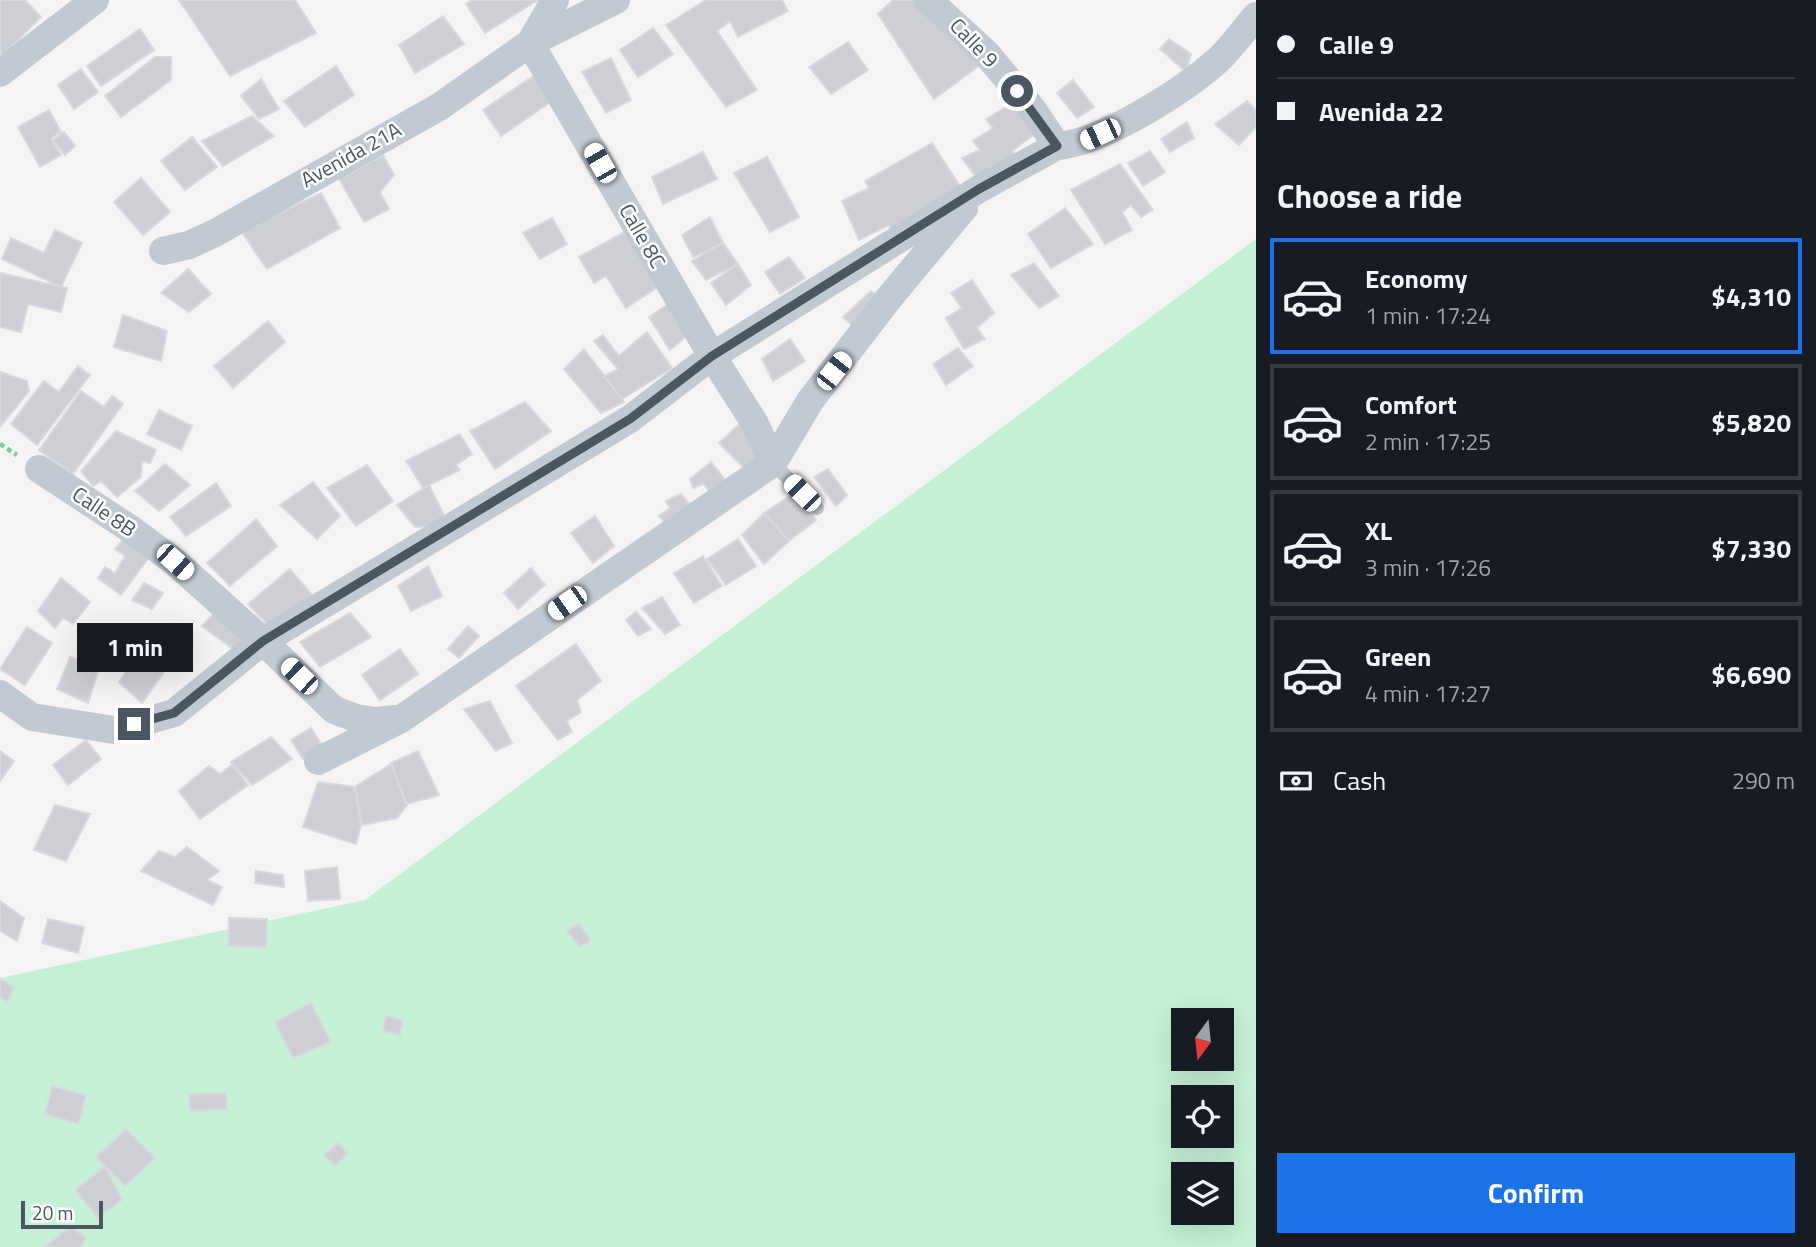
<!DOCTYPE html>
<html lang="en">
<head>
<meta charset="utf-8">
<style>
  :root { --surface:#171b24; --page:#242831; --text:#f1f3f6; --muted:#9ea1a6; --line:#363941; --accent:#1a73e8 }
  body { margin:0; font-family:"Titillium Web",sans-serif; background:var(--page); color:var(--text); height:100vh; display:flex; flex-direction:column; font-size:26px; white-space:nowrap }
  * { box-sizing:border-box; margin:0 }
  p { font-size:23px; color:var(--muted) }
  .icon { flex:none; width:38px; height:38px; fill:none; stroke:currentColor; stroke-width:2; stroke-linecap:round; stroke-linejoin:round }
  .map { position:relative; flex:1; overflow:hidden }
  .side { display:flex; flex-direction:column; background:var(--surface); width:560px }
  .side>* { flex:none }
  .hud { display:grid; align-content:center; height:154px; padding:0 21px; background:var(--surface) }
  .needle { width:46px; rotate:195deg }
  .controls { position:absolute; left:1171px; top:1008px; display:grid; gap:14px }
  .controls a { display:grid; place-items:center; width:63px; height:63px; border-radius:0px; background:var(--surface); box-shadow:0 7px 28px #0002; font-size:35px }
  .scale { position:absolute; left:21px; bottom:18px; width:82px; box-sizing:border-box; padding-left:7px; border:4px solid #4a5661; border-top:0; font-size:19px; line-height:24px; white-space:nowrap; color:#4a5661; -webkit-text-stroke:5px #fff; paint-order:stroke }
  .end { position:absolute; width:32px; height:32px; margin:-16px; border:9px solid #4a5661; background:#fff; box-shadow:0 0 0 4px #fff }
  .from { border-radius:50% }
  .bubble { position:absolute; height:49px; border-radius:0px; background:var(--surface); box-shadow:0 7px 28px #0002; font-size:23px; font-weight:700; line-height:49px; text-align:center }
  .car { position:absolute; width:21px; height:42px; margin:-21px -10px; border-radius:9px; box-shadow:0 0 5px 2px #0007; background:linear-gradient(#fff 24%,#345 0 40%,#fff 0 76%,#345 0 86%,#fff 0) }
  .hud b { display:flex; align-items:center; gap:24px; height:66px; font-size:26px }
  .hud b+b { border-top:2px solid var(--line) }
  .hud i { width:18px; height:18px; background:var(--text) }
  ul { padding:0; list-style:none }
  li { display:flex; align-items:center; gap:21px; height:116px; margin:0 14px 10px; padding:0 7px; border:4px solid var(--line); border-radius:0px }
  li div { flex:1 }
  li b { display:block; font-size:26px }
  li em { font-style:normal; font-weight:700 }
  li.current { border-color:var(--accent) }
  li>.icon { width:63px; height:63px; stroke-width:1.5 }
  h2 { padding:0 21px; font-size:32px; line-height:84px }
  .pay { display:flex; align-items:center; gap:18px; height:77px; padding:0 21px; font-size:26px }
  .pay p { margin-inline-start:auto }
  .action { display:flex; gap:14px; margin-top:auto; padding:14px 21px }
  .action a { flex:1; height:80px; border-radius:0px; background:var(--accent); color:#fff; font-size:28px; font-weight:700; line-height:80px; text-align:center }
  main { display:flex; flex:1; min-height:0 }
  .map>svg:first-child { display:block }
  .green { fill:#c3f1d5; fill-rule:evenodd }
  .building { fill:#cdcfd5; stroke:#d7d9de; stroke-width:2 }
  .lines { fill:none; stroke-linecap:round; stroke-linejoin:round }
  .path { stroke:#7ad0a6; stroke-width:4.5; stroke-dasharray:5 3.5; stroke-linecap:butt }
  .service { stroke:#c1cad2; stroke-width:14 }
  .minor { stroke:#c1cad2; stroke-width:28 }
  .route { stroke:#4a5661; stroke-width:9 }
  .labels { text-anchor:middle; stroke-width:5; stroke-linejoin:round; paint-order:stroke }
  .street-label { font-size:21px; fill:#4a5661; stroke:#fff }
</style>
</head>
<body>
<main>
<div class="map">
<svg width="1256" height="1247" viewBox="0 0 1256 1247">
  <rect width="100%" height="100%" fill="#f5f3f3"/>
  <!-- green -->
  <path class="green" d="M1256,239V1247H0V978L365,900ZM1183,1020H1222V1059H1183ZM1183,1097H1222V1136H1183ZM1183,1174H1222V1213H1183Z"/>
  <!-- building -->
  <path class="building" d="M0,0H25L41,17L3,55L0,52Z
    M179,0H295L316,33L230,76Z
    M472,0H538L485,33L466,4Z
    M706,0H782L788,11L738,37L730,21L717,31L757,90L726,107L666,25Z
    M893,0H916L984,62L934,99L878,14Z
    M443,16L464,44L415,73L399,45Z
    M653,28L673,54L638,77L620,50Z
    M140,29L154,50L101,86L87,66Z
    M1169,39L1191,54L1186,72L1160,49Z
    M848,42L868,70L831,94L809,67Z
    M155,57H171V80L121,117L105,96Z
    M611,58L631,100L606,113L582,72Z
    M336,66L354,95L305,127L284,101Z
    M81,69L98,92L74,109L58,85Z
    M535,75L552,101L501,136L483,110Z
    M261,79L279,109L259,119L241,96Z
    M1073,80L1094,107L1077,118L1057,93Z
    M1016,101L1037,132L1012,151L1021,161L978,180L962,158L980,150L973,141L993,128L986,119Z
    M1247,101L1256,110V127L1239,145L1215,124Z
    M49,110L61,132L51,138L61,155L40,167L18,127Z
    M252,116L274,136L223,166L202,141Z
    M1187,122L1194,138L1170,152L1161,139Z
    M64,132L75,146L65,155L53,140Z
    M192,137L217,167L185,190L161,161Z
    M932,143L965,194L894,235L889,225L859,240L842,201L869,188L865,181Z
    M1150,151L1165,172L1143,186L1128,163Z
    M703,152L717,179L663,204L652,177Z
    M383,155L394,175L380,192L389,209L364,222L339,179Z
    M767,157L799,217L770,232L734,173Z
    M1120,164L1153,210L1141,217L1131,205L1122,212L1132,230L1105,244L1071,190Z
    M141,178L170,212L143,235L114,202Z
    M321,193L340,228L267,269L241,231Z
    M1065,208L1093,244L1051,268L1028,234Z
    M710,217L723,243L693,257L682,235Z
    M552,218L567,244L540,259L523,233Z
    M630,229L665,282L626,308L606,276L594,283L579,257Z
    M55,230L82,243L61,287L2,259L11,238L44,253Z
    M723,243L738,264L706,280L692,261Z
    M789,257L805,278L780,294L765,272Z
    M1034,263L1059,296L1039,308L1011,275Z
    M738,264L751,285L726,305L711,283Z
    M188,269L211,294L189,312L161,293Z
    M0,273L67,288L61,312L28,304L21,332L0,327Z
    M972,280L994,313L977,328L985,339L964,349L946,318L962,308L951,293Z
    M871,291L885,303L861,334L843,317Z
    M670,303L689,334L670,350L649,317Z
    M123,315L167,331L161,361L114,347Z
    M268,321L285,342L233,388L214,366Z
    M647,332L672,368L622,399L604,376L618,369L594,341L603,335L619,356Z
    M790,339L805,361L773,381L762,359Z
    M958,348L973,366L946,385L933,364Z
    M584,349L622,399L624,402L601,413L564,369Z
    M78,366L90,375L37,445L11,424L44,381L59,392Z
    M0,372L27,381L29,391L0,427Z
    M81,391L104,407L112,396L123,404L73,474L39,450Z
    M525,402L551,431L495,469L470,431Z
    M159,410L192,426L181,450L147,434Z
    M745,419L767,451L748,472L719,443Z
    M116,431L156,450L150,463L142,461L141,477L117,497L101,481L93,486L81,471Z
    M460,434L472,454L456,465L460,470L423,488L406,461Z
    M711,462L729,485L713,497L704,484L693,488L690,479Z
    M165,464L190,485L159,511L135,491Z
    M367,465L393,501L356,526L327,488Z
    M828,469L847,495L836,506L814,477Z
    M313,482L340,516L317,539L280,505Z
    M216,483L231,506L186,536L170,517Z
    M429,485L449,525L415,527L397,505Z
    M796,492L816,520L789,541L764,513Z
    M681,494L699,516L674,534L659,516L670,508L666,501Z
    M764,513L789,541L764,564L742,535Z
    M595,516L614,546L593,563L571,533Z
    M256,519L277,546L230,586L207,563Z
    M130,532L155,549L121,595L98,578L105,567L115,573L125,556L115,549Z
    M738,539L756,566L726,585L707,559Z
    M703,556L722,586L694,603L674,573Z
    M428,566L442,596L411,611L398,586Z
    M531,568L545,585L518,609L504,593Z
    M290,569L313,596L272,629L248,604Z
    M61,578L90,602L73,624L63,618L55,628L38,611Z
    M144,583L163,593L152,609L132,600Z
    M662,597L680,625L665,634L642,608Z
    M218,609L252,637L234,650L202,626Z
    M636,612L651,629L638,636L626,620Z
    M350,613L371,637L320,667L300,642Z
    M468,626L479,636L459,658L448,649Z
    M27,627L52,643L25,685L0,669Z
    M153,629L181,648L142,703L119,682Z
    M576,644L601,681L577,700L581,712L567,721L572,732L558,740L516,686Z
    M400,649L418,674L380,700L362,675Z
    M70,657L99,668L88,703L57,689Z
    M490,701L512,743L496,751L464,709Z
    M311,728L323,747L303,759L291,740Z
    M271,737L292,759L252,785L231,762Z
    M86,740L101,759L68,785L53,765Z
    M0,751L14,761L0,781Z
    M418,751L439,795L406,804L391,763Z
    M391,764L407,805L397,818L362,825L355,787Z
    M232,765L248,785L200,819L179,791L209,766L220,774Z
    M318,782L355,787L361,825L356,844L303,827Z
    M55,805L90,814L66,861L34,850Z
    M187,847L219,871L207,880L222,887L213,905L141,871L159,851L175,857Z
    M337,867L340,899L308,901L305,871Z
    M256,871L283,875L284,887L255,883Z
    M0,901L24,918L17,941L0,931Z
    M229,918L267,919L266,947L228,946Z
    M48,919L84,927L78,953L42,943Z
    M579,923L591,940L580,947L567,931Z
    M0,978L14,987L7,1002L0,997Z
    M311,1003L331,1042L293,1058L275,1022Z
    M386,1016L403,1020L400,1035L383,1031Z
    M52,1086L86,1095L79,1124L45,1114Z
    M226,1093L227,1109L190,1111L189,1094Z
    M126,1129L155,1158L125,1186L96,1157Z
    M338,1143L348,1154L335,1166L324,1155Z
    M105,1166L122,1200L98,1218L75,1190Z
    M71,1226L86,1238L81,1247H44Z"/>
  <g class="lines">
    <!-- path -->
    <path class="path" d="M0,444L17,455"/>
    <!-- service -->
    <path class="service" d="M773,463L817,508"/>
    <!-- minor -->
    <path class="minor" d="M928,0L986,53L1033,110L1057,146C1102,143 1183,91 1217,61C1231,48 1243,31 1256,16
      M530,43L712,356L754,422L773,463
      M530,43L555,0
      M0,73L95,0
      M163,251L189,245L215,233L439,107L530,43L616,0
      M39,469L132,530L175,562L263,641L334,710L356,718L375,721L395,719
      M0,694L32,717L114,730L174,713L263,641L630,419L712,356L979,189L1057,146
      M318,761L401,719L773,463L810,401L889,298L964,208"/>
  </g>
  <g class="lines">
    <!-- route -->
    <path class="route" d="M134,724L174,713L263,641L630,419L712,356L979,189L1057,146L1017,91"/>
  </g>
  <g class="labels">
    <!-- street labels -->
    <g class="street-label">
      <text transform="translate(974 43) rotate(46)" y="7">Calle 9</text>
      <text transform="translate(351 155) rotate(-29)" y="7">Avenida 21A</text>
      <text transform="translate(642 236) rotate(60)" y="7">Calle 8C</text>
      <text transform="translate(104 512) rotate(34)" y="7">Calle 8B</text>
    </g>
  </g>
</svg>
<div class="controls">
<a><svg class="needle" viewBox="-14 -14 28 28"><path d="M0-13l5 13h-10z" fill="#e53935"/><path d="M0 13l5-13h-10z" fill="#9ea1a6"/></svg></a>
<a><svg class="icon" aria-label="locate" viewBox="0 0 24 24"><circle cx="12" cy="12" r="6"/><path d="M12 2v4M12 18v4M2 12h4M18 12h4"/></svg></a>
<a><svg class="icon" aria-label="layers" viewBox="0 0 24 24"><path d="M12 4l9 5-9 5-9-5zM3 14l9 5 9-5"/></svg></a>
</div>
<div class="scale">20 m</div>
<i class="end from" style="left:1017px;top:91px"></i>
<i class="end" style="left:134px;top:724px"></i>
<div class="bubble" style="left:77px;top:623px;width:116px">1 min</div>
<i class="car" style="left:1100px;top:134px;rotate:245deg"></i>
<i class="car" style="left:600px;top:163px;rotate:330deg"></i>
<i class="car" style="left:834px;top:371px;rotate:38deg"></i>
<i class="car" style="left:802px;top:493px;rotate:315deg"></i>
<i class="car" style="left:175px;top:562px;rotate:132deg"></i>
<i class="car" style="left:567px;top:603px;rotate:235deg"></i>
<i class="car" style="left:299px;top:676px;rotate:314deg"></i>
</div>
<section class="side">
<div class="hud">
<b><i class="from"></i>Calle 9</b>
<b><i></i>Avenida 22</b>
</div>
<h2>Choose a ride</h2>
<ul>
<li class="current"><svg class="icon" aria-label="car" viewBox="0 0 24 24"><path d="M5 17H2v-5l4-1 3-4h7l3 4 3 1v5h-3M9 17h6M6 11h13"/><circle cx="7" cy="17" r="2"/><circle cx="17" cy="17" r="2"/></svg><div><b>Economy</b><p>1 min · 17:24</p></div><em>$4,310</em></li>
<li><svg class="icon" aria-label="car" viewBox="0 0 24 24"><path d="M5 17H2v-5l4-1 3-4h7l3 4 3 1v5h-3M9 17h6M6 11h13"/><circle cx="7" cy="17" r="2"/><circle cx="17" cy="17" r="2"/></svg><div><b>Comfort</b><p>2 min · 17:25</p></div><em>$5,820</em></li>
<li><svg class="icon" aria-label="car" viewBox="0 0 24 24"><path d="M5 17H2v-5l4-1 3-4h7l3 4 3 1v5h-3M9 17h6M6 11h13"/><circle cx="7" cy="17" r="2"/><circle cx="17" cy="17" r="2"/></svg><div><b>XL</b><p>3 min · 17:26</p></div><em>$7,330</em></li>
<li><svg class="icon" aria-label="car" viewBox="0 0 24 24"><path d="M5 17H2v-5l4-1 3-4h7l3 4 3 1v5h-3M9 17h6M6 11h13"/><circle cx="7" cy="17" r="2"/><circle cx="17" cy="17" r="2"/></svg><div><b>Green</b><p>4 min · 17:27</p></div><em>$6,690</em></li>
</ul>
<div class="pay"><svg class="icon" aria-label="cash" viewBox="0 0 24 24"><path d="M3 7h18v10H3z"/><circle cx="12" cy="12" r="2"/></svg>Cash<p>290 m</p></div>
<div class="action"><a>Confirm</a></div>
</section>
</main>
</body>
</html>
